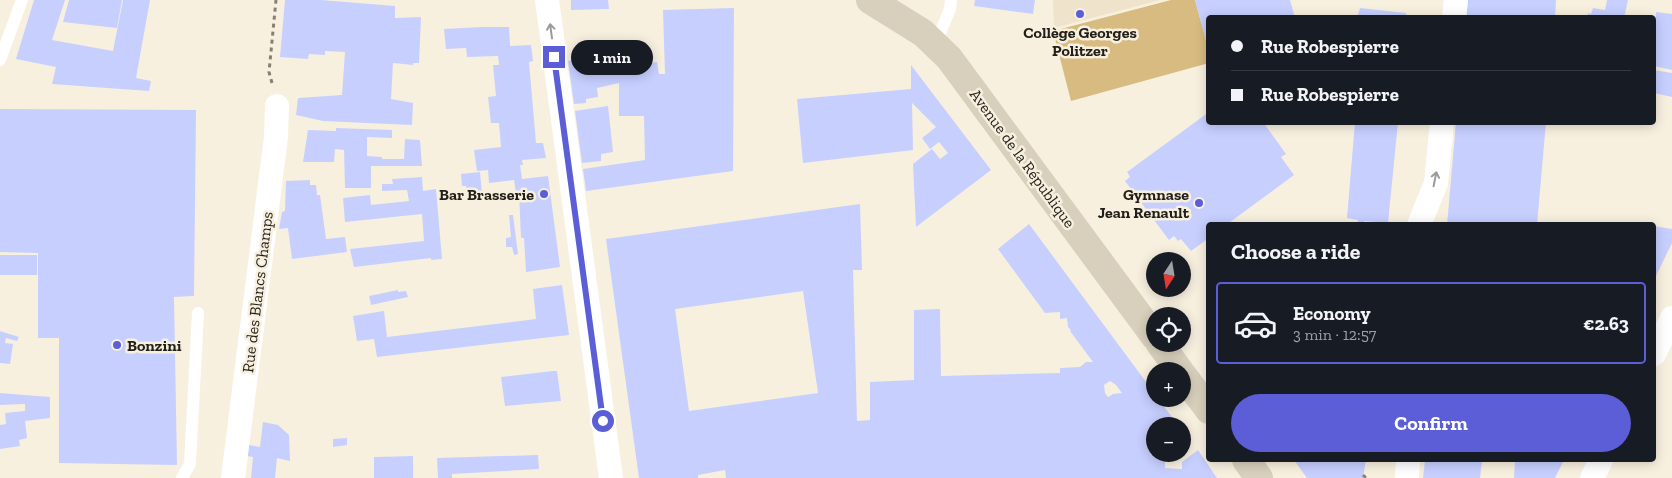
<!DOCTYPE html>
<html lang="en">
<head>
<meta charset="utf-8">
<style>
  :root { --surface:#171b24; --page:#20242c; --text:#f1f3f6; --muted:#9ea1a6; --line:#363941; --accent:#5b5ed6 }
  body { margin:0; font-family:"Zilla Slab",serif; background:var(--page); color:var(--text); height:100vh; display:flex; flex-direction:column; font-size:19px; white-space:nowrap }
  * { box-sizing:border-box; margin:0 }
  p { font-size:16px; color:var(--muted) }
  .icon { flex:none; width:28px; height:28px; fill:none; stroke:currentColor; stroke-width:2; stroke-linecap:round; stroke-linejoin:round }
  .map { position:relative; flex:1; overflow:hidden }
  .sheet { position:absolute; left:1206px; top:222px; width:450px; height:240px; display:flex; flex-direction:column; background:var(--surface); border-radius:5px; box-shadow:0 2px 12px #0003 }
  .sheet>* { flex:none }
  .top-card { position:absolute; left:1206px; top:15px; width:450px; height:110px; border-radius:5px; box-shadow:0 2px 12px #0003; display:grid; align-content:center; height:110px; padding:0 25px; background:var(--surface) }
  .needle { width:32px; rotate:192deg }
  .fabs { position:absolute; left:1146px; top:252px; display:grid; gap:10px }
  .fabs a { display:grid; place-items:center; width:45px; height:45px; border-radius:50%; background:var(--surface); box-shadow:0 2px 12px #0003; font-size:25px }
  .end { position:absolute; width:22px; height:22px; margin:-11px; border:6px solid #5b5ed6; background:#fff; box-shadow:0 0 0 2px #fff }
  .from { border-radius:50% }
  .bubble { position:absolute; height:35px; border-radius:18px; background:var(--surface); box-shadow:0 2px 12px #0003; font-size:16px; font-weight:700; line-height:35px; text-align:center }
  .top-card b { display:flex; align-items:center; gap:18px; height:48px; font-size:19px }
  .top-card b+b { border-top:1px solid var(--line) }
  .top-card i { width:12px; height:12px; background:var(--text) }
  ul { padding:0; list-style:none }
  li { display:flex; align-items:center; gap:15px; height:82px; margin:0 10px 8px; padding:0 15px; border:2px solid transparent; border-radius:5px }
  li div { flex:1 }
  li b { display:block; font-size:19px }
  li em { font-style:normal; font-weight:700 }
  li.on { border-color:var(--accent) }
  li>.icon { width:45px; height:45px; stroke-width:1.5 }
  h2 { padding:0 25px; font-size:22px; line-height:60px }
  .action { display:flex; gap:10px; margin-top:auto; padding:10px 25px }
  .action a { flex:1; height:58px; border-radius:30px; background:var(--accent); color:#fff; font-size:20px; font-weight:700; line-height:58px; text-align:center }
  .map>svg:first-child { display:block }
  .built { fill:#efe3cc }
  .green { fill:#d8bb80 }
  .building { fill:#c7cfff; fill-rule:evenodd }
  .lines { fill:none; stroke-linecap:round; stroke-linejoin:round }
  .path { stroke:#868176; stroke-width:3; stroke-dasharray:4 4; stroke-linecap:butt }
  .service { stroke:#fff; stroke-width:12 }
  .minor { stroke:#fff; stroke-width:24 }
  .secondary { stroke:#d8cfbc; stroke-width:28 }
  .oneway { stroke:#9c9a98 }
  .route { stroke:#5b5ed6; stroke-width:6 }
  .poi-dot { fill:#5b5ed6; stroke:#f8f0df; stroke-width:2 }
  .labels { text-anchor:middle; stroke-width:5; stroke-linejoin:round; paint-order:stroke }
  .poi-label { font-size:16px; font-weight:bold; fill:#221f19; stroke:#f8f0df; text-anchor:end }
  .street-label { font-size:16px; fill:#221f19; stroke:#f8f0df }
</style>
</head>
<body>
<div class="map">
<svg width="1672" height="478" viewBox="0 0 1672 478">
  <rect width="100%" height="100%" fill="#f8f0df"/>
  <!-- built -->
  <path class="built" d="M1053,0H1160L1054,28Z"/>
  <!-- green -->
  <path class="green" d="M1171,0H1195L1209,51V63L1071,101L1053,31Z"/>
  <!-- building -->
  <path class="building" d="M34,0H65L52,40L113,51L123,0H150L136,78L151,81L149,91L52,84L56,67L16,59Z
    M69,0H122L117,28L63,22Z
    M285,0H321L395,6V18L421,17L419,63H413V65L393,63L391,99L413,103L412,125L323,121L296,115L298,98L342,95L345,52L325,51V55L309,54L308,59L280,57Z
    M571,0H608L609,9L571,10Z
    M975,0H1035L1033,14L974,6Z
    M1195,0H1290L1295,18H1209L1208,48Z
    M1468,0H1556L1555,18H1466Z
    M1607,0H1628L1624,18H1587L1588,13L1591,14L1593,8L1605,10Z
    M734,8L733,171L586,191L583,169L645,160L644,116H619V83L597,88L598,97L586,99V103L574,104L568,61L592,57L594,67L621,64V67L657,62L659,74H665L663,10Z
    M1360,8L1406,13L1407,18H1357Z
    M1656,12L1672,14V70L1654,66L1656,49H1654Z
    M482,27H509L510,46L531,45L533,61L529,62L536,143H543L546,158L522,160L523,165H520L522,179L548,176L560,267L526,272L524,238H521L519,193H516L514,180L489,183L488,170L477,171L474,150L501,147L499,123H491L488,97L496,96L493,65H499L498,56L467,57L466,48L446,49L444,29Z
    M911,65L991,170L916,227L913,164L932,149L940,159L948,153L939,142L930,149L922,138L936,127L912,103L913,150L803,163L797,99L911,89Z
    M1654,70L1672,73V97L1654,93Z
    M608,106L613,152L601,154V161L582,163L575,111Z
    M0,109L196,110L194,296L174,297L177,465L59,463V338H38V253L0,252Z
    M1209,112V122H1263L1286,154L1281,157L1294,175L1226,225H1209V238L1191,251L1181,239L1178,241L1174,236L1169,240L1125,181L1130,177L1127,172Z
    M1355,122H1398L1388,223L1364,221L1363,225L1357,224L1358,220L1347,218Z
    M1456,122H1546L1537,225H1447Z
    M336,128L392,130V138L367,137V156L382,157V159H404L405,139L420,140L422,166H371V188H345L344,150L335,149L334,162H303L308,130L336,131Z
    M480,172L482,194L467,196L466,186H462L461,174Z
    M422,177L423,191L436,189L442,259L431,260V258L354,267L350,249L424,241L422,214L345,222L343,198L370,195L371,205L409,201L407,190L382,191V184H393L392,179Z
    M310,180V185H316L317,195H320L326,239L345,237L347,252L292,259L288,228L279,229L282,212L285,211L286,181Z
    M860,204L862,270H853L857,421L870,420V382L914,380V310L940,309L941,376L1060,373V368L1080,367L1086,362H1093L1070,331L1071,330L1068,327L1067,318L1060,319V312L1045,313L998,249L1029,224L1155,394V399H1158L1179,426H1155V454H1165V468L1182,469V462L1198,450L1217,478H726L725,470L698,475V478H639L606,239ZM803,291L818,393L689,411L675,309ZM1110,381L1116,385L1122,393L1113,394L1108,397L1105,393L1104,385Z
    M509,215H513L518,254L514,255L512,247H506V238L511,237Z
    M1654,226L1672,229V243L1654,280Z
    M0,255H37V275H0Z
    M562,285L569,335L377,357L374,339L357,341L353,316L384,311L387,337L536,319L533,289Z
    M398,290V292L406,291L408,297L371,305L369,296Z
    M0,331L19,337L17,341L6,338L5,343L13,344L10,364L0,363Z
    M553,371H557L561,401L505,406L501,377Z
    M0,393L50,397V418L25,421L27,438L19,440L20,446L0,449V425L6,424L5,413L25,411V404L0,405Z
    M263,422L278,425L289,435L290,461L277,458L275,478H251L253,457L247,456L249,445L260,447Z
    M347,438V445L333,447V439Z
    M538,455L539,469L452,474V478H438L437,458Z
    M413,456V478H374V457Z
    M1294,460H1366L1363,478H1307Z
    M1425,460H1482L1480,478H1423Z
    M1515,460H1564L1555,478H1514Z"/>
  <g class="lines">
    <!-- path -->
    <path class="path" d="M272,83L269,72L276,0
      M1363,475L1366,478"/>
    <!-- service -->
    <path class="service" d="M936,43L950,9L951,0
      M0,60L22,0
      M182,478L190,464L198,313"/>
    <!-- minor -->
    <path class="minor" d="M547,0L611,478
      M1454,18L1456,0
      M1419,225L1436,183L1442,122
      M1654,354L1672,318
      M233,478L276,137L277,106
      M1407,478L1408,460
      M1592,478L1601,460"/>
    <!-- secondary -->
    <path class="secondary" d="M870,0L923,33L949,58L1155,337
      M1160,344L1180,371
      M1182,374L1209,410
      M1246,460L1259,478"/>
  </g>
  <!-- one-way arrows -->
  <defs><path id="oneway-shaft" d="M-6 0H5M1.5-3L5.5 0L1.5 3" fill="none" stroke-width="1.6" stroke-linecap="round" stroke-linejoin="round" transform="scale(1.25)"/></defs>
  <g class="oneway">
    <use href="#oneway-shaft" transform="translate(551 31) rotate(-98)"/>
    <use href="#oneway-shaft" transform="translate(1435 179) rotate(-79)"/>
  </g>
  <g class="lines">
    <!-- route -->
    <path class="route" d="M554,57L603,421"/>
  </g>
  <!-- markers -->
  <g class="poi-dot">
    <circle cx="1080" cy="14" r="5"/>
    <circle cx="544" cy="194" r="5"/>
    <circle cx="1199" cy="203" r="5"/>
    <circle cx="117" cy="345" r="5"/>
  </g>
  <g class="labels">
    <!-- poi labels -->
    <g class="poi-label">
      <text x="1080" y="38" text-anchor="middle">Collège Georges<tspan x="1080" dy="18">Politzer</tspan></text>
      <text x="534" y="200">Bar Brasserie</text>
      <text x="1189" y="200">Gymnase<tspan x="1189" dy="18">Jean Renault</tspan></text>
      <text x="127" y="351" text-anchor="start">Bonzini</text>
    </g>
    <!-- street labels -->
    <g class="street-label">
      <text transform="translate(1023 158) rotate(54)" y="6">Avenue de la République</text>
      <text transform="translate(257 292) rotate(-83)" y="6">Rue des Blancs Champs</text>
    </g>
  </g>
</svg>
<div class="fabs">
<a><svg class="needle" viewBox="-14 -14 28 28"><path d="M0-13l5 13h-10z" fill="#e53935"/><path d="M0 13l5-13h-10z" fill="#9ea1a6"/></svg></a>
<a><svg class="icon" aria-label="locate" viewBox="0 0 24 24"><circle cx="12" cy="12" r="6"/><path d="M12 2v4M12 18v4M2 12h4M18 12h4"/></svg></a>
<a>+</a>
<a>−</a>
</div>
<i class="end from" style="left:603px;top:421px"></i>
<i class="end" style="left:554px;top:57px"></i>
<div class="bubble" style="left:571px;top:40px;width:82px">1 min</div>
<div class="top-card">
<b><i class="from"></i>Rue Robespierre</b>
<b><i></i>Rue Robespierre</b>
</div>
<section class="sheet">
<h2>Choose a ride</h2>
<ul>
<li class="on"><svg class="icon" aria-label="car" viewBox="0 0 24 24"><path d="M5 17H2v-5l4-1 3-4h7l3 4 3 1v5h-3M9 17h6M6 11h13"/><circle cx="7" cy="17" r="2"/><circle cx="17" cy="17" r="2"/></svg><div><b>Economy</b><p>3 min · 12:57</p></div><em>€2.63</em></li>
</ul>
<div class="action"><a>Confirm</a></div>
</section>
</div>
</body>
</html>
